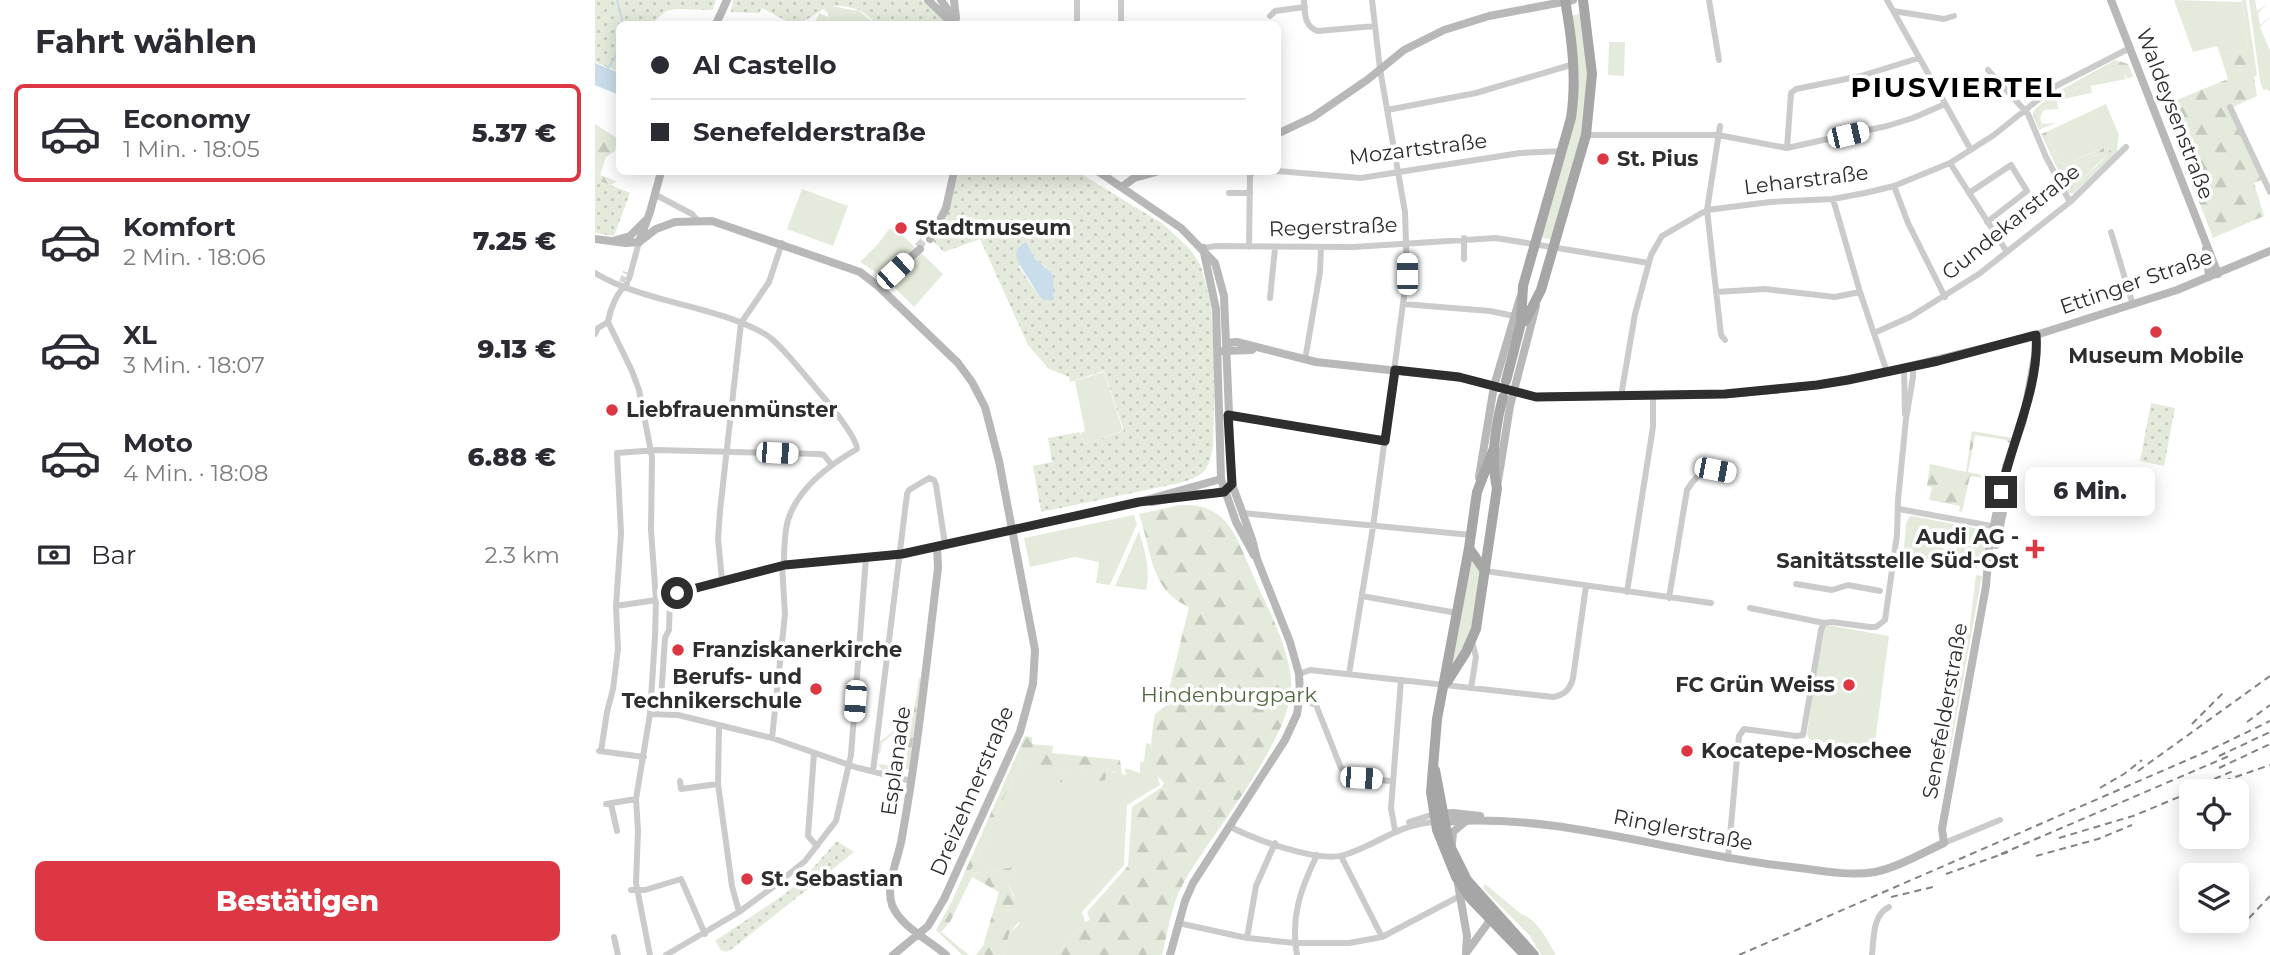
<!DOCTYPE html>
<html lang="de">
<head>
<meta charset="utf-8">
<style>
  :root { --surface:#fff; --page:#f2f2f3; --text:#2b2b33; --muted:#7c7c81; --line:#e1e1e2; --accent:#de3744 }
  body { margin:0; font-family:Montserrat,sans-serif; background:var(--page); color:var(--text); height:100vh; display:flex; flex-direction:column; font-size:26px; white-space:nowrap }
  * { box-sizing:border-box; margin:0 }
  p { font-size:23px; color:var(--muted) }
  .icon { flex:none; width:38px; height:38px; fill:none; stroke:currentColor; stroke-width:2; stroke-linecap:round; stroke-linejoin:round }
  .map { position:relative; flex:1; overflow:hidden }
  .details { display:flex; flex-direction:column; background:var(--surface); width:595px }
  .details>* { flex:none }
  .hud { position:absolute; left:21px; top:21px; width:665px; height:154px; border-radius:10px; box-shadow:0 4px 18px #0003; display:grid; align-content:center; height:154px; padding:0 35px; background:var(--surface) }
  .tools { position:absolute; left:1584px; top:779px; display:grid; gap:14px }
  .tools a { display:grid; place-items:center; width:70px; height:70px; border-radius:10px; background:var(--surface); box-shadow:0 4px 18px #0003; font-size:35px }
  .end { position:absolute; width:32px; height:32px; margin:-16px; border:9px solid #2e2e2e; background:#fff; box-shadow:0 0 0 4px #fff }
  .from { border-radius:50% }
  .bubble { position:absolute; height:49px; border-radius:10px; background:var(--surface); box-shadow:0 4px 18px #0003; font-size:23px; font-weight:800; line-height:49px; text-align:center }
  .car { position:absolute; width:21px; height:42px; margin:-21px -10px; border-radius:9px; box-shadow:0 0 5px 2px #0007; background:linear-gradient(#fff 24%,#345 0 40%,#fff 0 76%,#345 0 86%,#fff 0) }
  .hud b { display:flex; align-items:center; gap:24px; height:66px; font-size:26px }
  .hud b+b { border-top:2px solid var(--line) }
  .hud i { width:18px; height:18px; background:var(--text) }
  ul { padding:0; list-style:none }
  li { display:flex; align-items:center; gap:21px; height:98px; margin:0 14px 10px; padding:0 21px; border:4px solid transparent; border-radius:10px }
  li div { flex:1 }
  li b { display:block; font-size:26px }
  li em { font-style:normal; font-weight:800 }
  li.current { border-color:var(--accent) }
  li>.icon { width:63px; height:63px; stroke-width:1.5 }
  h2 { padding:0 35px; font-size:32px; line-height:84px }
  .pay { display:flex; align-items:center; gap:18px; height:77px; padding:0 35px; font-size:26px }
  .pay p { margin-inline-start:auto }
  .cta { display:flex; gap:14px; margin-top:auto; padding:14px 35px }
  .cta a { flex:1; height:80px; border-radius:10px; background:var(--accent); color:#fff; font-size:28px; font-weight:800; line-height:80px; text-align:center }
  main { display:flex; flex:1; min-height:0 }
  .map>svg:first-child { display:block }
  .grass { fill:#e4ebdc }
  .forest { fill:url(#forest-firs) }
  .park { fill:url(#park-dots); fill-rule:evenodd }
  .water { fill:#c9ddea }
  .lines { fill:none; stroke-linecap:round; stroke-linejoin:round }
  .stream { stroke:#c9ddea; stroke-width:2 }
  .street-tunnel { stroke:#d5d5d5; stroke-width:6; stroke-dasharray:6 3; stroke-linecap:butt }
  .secondary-tunnel { stroke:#d5d5d5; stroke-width:8; stroke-dasharray:8 4; stroke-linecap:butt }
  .street { stroke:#cbcbcb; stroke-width:6 }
  .secondary { stroke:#b8b8b8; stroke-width:8 }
  .primary { stroke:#a6a6a6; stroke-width:10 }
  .rail { stroke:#838383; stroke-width:2; stroke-dasharray:7 5; stroke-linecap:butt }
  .route { stroke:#2e2e2e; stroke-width:9 }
  .poi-dot { fill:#de3744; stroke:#fff; stroke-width:2.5 }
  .labels { text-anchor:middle; stroke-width:7; stroke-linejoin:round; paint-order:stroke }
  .street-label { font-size:21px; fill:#2e2e2e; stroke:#fff }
  .poi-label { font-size:21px; font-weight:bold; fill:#2e2e2e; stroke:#fff; text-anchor:start }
  .park-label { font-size:21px; fill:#51683d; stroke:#fff }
  .district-label { font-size:28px; font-weight:bold; letter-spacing:2px; fill:#000; stroke:#fff }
</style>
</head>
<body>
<main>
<section class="details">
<h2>Fahrt wählen</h2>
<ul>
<li class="current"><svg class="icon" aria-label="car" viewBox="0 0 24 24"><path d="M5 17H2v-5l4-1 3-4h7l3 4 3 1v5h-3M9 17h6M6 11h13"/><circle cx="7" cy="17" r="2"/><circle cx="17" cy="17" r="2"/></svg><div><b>Economy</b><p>1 Min. · 18:05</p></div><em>5.37 €</em></li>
<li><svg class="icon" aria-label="car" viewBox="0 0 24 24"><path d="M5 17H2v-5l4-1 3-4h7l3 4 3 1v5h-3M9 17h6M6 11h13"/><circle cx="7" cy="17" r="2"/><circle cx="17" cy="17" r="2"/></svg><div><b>Komfort</b><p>2 Min. · 18:06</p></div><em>7.25 €</em></li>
<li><svg class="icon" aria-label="car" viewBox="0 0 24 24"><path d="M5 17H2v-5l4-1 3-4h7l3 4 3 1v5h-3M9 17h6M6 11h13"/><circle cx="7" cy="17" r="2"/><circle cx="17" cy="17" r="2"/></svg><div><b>XL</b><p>3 Min. · 18:07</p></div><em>9.13 €</em></li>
<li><svg class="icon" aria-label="car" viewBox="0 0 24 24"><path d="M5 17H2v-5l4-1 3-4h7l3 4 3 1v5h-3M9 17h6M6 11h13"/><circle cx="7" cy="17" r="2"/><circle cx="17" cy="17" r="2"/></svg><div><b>Moto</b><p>4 Min. · 18:08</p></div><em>6.88 €</em></li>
</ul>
<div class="pay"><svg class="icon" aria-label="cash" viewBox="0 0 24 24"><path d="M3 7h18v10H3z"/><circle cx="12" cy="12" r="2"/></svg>Bar<p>2.3 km</p></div>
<div class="cta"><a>Bestätigen</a></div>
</section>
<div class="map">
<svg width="1675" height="955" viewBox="0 0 1675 955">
  <defs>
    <pattern id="forest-firs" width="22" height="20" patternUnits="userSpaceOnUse" patternTransform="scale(1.75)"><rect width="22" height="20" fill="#e4ebdc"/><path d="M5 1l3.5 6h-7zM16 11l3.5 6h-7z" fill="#c4cabd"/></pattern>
    <pattern id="park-dots" width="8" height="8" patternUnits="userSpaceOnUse" patternTransform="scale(1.75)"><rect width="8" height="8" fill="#e4ebdc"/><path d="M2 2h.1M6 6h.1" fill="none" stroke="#c4cabd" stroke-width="1.8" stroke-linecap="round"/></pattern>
  </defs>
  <rect width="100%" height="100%" fill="#fff"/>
  <!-- grass -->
  <path class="grass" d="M1579,0L1647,2L1653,50L1625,54L1622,46L1598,52Z
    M1654,0H1660L1662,11L1672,4L1663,13L1665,25L1675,17L1665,27L1675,51V91H1673L1672,89L1668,90L1665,81Z
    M236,6L264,11L280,24H219L224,13L233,17V13L228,9Z
    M987,13L994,69L987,140L958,240L944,237L972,146L976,16Z
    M1014,42H1030L1029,76L1013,75Z
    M1522,68L1528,72L1531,79L1496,86L1497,93L1462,100L1463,109L1449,110L1445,117L1447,124L1461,123L1448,128L1444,119L1445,111L1456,102L1517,69Z
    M1511,104L1524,135L1523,142H1519L1516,150L1480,187L1477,186L1471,173L1473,168L1509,152L1508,148L1472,164L1464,162L1451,132Z
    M207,189L253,206L238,246L192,229Z
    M294,229L302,230L348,274L319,307L290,278L265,262L283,244Z
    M509,372L528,431L490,444L486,433L490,431L480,381Z
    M539,515L542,524L515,585L501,583L504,562L480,557L435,567L429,538Z
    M1318,516L1389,530L1392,533L1389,567L1383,566L1382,569L1366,561L1357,559L1356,534L1349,533L1348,560L1308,559L1311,524L1314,517Z
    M544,531C550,551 556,570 551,590L520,586Z
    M875,558L888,572L876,635L855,672Z
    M1381,575L1387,576L1351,772L1367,649L1375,624Z
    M1232,625L1294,636L1279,750L1220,741L1214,739L1212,734L1227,629Z
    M551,743L555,744L565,785L532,805L529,865L487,912L490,922L461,955H409L414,934L424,924L419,896L412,881L416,867L390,873L375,872L426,761H431L439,769L466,774L472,769H491L497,772L515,769L517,772L531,775L530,768L545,773V762H549Z
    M890,884L926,914C941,918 953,941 961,955H946L935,936L888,888Z"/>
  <!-- forest -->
  <path class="forest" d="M1647,0H1651L1662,75L1659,77L1662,96L1638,107L1670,178L1659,183L1669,216L1618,238L1567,106L1633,79L1625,54L1653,50Z
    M1520,60L1533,64L1538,77L1532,78C1528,72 1525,68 1517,69L1456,102L1445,111L1444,119L1448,128L1444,130C1443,126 1438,119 1438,114C1438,102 1507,68 1520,60Z
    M0,124L22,138L20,151L11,157L5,175L22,181L16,185L0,181Z
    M1451,132L1464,162L1472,164L1509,148V152L1473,168L1471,174L1477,186L1480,187C1493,173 1512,160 1519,141L1523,142L1522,152L1478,194L1474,193L1446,134Z
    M1377,431L1419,438L1415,444L1411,440L1380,435L1373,472L1403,478L1402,481L1375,476L1367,512L1364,511L1365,506L1334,500L1337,487L1332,486L1335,464L1371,472Z
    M585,505C629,503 639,530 654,566C669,602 692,640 696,680C702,734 616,833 588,884C576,905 573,932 567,955H461L490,922L495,920L492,912L533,866L537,807L567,787L569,783C551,767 556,736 560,714L570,706L594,607C554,590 557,550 544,514Z
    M324,678H326L314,769H309L307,775L287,770L283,764L308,767L313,730L300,732L287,743L285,754L282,753L284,742L318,717Z
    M430,736L437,737V744L458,746L457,753L525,760L527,775L512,769L510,780L505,781L491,769H472L466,774L467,782L463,788L451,784L431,761H426L375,872L390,873L417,867L412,881L424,910L425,920L414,934L409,955H381L388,946L404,892L377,877L355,922L346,932L374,955H367L341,930L357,901Z"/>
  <!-- park -->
  <path class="park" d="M0,0H121L118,9L114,10L81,9L71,11L56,24H24V72L0,62Z
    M138,0H327L353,24H281C273,15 266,9 253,7C223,1 221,22 197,24L167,8L164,13L136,12Z
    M364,172H483L568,224L595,249L606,266L616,305L620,371L618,445C614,471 610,475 585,483L446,512L438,466L457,462L453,438L485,432L490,444L529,431L509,371L475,382L474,377L454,369L433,345L385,239L349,252L337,240L351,217ZM431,242L440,259L454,270L459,296H444L424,267Z
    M0,179L35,193L19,236L0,233Z
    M1556,403L1580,408L1569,466L1545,461Z
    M242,841L259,852L137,949L131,952L126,950L120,941L190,894L217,869Z"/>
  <!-- water -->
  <path class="water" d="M0,63L24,73V95L0,85Z
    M431,242L440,259L458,274L459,300H449C442,295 440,288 435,281C427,268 411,252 431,242Z"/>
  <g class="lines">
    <!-- stream -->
    <path class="stream" d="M22,0L28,24
      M13,68L24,51"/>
    <!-- street-tunnel -->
    <path class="street-tunnel" d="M27,282L31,272"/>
    <!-- secondary-tunnel -->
    <path class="secondary-tunnel" d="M323,247L332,237"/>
    <!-- street -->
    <path class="street" d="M526,0V24
      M709,0C710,13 709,27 723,31L780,26
      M1114,0L1124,60
      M1292,0L1376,150
      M1298,11L1349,19L1359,16
      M675,16L680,11L710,7
      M482,24V0
      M1393,70L1433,114L1451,157L1475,202
      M1635,107L1675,192
      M792,110L881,93L979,64
      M1125,126L1112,210L1126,335L1130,340
      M991,135H1123L1192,148L1292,126L1318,118L1350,104
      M1192,148L1196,93L1201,89L1266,76L1324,58
      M1355,163L1412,252
      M682,171L766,178L925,153L968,151
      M1299,186L1313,223L1350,297
      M634,193H655
      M1374,193L1416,165L1432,191L1392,222
      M61,195L97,214L102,220
      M1238,199L1265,292L1292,372
      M1516,232L1538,305
      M654,247L655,176L658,172H677
      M608,248L621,246L758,247L901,238L1054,263
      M869,259V238
      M0,273C52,304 117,304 170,334C186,343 217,385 231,400C239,410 262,438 262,449C234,465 203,488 193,520C189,535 189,550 189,565
      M34,279L44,242
      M1121,292L1170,289L1240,297L1265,292
      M675,298L680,248
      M808,304L895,311L919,316
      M13,322L37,371L44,390L57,457L56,530L61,600L60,637L55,714L41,799L43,831L41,883L55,955
      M1279,333L1315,317L1384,274L1475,202L1531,147
      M0,334L3,328L13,322C15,309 22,292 32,284
      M710,360L725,272L726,248
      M1309,368L1310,414
      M1026,396L1040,314L1056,255L1067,236L1112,210L1175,202L1238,199L1270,193L1299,186L1355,163L1399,135L1459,87L1535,48
      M633,415L790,441
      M1304,509L1402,527
      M647,513L876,535
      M890,571L1116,603
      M127,580L123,539L125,511L146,323L174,282L187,243
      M1201,584L1237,590L1253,585L1285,591
      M1032,592L1058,427V395
      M767,596L862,613
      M1074,598L1092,490C1105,468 1115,469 1138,473
      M21,606L61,600L121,581L189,565L307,554L342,546
      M1155,608L1229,623L1237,622L1275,627H1281L1290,620L1302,535L1303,500L1311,419L1318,377V366
      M704,674L715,670L958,697C969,695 975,690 978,678L991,586
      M754,674L778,527L812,274L810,212L785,69L777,0
      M876,688L881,657L877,641
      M705,699L721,705L746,768C758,782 780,779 798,781
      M55,714L83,715L177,738L263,768
      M65,714L70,638L74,630L75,595
      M124,726L123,784L137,886L144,912
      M177,738L190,614L187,566
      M4,751L49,757
      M6,751L12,712L18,689L23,649L21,606L26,533L22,453L62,450L224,454L229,455L236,464
      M219,753L213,836L222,846
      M264,768L316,781
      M278,771L312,494L314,490L334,478L339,480L341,485L350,544
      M85,781L86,789L123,784
      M11,804L41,799
      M16,804L22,831
      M814,822L839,814
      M634,826C658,839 723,863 749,855C782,845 803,824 840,822
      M800,830L796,808L806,680
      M1349,843L1405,820
      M746,856L787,937
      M1133,859L1144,736L1149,729L1201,736L1208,735L1226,630L1229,623
      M36,890H50L86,879L110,934
      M583,923L652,938L700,943H754L787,937L865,896
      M19,937L23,955
      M652,938L661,886L680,843
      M71,955L144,912L178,887L210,861L241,821L256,755L271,557
      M702,955C695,917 706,888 722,855
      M1277,955C1279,939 1277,915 1294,907"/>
    <!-- secondary -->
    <path class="secondary" d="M333,0L358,24
      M346,0L360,20
      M359,0L361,18
      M1516,0L1623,274
      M121,24L132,0
      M682,134L718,117L772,80L809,50L849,30L894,16L978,0
      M504,172L586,228L620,263L629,296L637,484L657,539L662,559L695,642L704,674L705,694L702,714L690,740L598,883L590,901L575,955
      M527,187L539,178L561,172
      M0,239L31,243L44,242
      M45,239L55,212L66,172
      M335,239L351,208L359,172
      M18,241L35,236L50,221
      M44,242L61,229L80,222L117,221L265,272L283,286L363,363L377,382L390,407L404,461L440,650L438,684L425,732L349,899L333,926L298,955
      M608,248L621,309L626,479L641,522L659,555
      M1611,249L1614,277
      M283,286L325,249
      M631,343L642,342L721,362L867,378L941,397L1130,394L1189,389L1222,385L1296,371L1441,335L1582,290L1675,251
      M628,351L657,350
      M884,477L899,386L925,298
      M903,481L915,406L941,306
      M557,502L600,494H618L633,488
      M1401,545L1409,507
      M843,814L858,813L885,816
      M845,822C961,812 1074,853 1189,866C1218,869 1251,877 1280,872C1304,867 1327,853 1349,843L1347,829L1391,586L1394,549L1411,467L1428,421L1441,351V335
      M857,844L858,832L871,821
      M863,884L872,936L871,953
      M871,953L893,923L895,913
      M351,955C334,940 306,927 297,905C290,884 304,858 307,837C323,748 332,658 343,568L342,546L540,503L626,479"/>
    <!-- primary -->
    <path class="primary" d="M930,321L946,290L991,135L997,74L988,0
      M911,381L926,323L928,286L976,118C982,79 977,39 970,0
      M899,448L882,492L874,548L842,719L836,792L842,830L861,877L875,898L930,955
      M874,548L890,571
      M852,682L871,652L881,629L902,488C895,458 900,427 908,397
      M840,770L854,844L872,880L939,955"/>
    <!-- rail -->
    <path class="rail" d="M1652,722L1675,705
      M1597,724L1629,692
      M1624,756L1675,732
      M1624,768L1675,744
      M1543,771L1675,676
      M1629,781L1675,765
      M1505,788L1529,774L1547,760
      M1586,793L1638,771
      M1464,838L1538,816L1596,792
      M1406,854L1634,756
      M1441,856L1503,839L1537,825
      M1351,874L1413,852
      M1296,897L1338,887
      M1654,918L1675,896
      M1144,955L1613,751L1675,721"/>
  </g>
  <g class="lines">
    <!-- route -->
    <path class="route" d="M82,593L190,565L307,554L544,502L629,492L637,484L633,415L790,441L800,370L864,377L941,397L1130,394L1222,385L1253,380L1343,361L1441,335C1445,386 1416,443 1406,492"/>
  </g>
  <!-- markers -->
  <g class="poi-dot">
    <circle cx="1008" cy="159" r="7"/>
    <circle cx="306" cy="228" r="7"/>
    <circle cx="1561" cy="332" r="7"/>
    <circle cx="17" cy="410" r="7"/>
    <path d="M1436.5 538.5h7v7h7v7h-7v7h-7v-7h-7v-7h7z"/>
    <circle cx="83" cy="650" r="7"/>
    <circle cx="1254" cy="685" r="7"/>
    <circle cx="221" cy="689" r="7"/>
    <circle cx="1092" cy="751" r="7"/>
    <circle cx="152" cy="879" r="7"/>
  </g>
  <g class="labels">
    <!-- street labels -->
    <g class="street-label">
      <text transform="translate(1580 114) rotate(69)" y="7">Waldeysenstraße</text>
      <text transform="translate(823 149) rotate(-7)" y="7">Mozartstraße</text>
      <text transform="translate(1211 180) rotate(-7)" y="7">Leharstraße</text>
      <text transform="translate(1416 222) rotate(-39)" y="7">Gundekarstraße</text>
      <text transform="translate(738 227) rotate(-2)" y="7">Regerstraße</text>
      <text transform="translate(1541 282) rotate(-19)" y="7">Ettinger Straße</text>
      <text transform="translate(1350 711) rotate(-80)" y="7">Senefelderstraße</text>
      <text transform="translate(301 761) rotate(-82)" y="7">Esplanade</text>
      <text transform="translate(377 791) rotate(-67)" y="7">Dreizehnerstraße</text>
      <text transform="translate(1088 830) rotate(11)" y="7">Ringlerstraße</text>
    </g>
    <!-- poi labels -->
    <g class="poi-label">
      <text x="1022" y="166">St. Pius</text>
      <text x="320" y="235">Stadtmuseum</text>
      <text x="1561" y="363" text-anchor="middle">Museum Mobile</text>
      <text x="31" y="417">Liebfrauenmünster</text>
      <text x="1424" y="544" text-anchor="end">Audi AG -<tspan x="1424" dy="24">Sanitätsstelle Süd-Ost</tspan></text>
      <text x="97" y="657">Franziskanerkirche</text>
      <text x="207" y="684" text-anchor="end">Berufs- und<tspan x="207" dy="24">Technikerschule</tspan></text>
      <text x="1240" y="692" text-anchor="end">FC Grün Weiss</text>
      <text x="1106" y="758">Kocatepe-Moschee</text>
      <text x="166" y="886">St. Sebastian</text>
    </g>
    <!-- park labels -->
    <g class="park-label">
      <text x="634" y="702">Hindenburgpark</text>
    </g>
    <!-- district labels -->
    <g class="district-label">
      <text x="1362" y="97">PIUSVIERTEL</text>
    </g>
  </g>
</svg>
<div class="tools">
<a><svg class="icon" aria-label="locate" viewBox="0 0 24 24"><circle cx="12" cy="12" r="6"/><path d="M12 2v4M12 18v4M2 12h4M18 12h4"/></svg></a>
<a><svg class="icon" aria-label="layers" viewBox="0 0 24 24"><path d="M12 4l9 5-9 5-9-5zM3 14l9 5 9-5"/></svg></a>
</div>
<i class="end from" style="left:82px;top:593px"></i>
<i class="end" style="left:1406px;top:492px"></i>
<div class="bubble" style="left:1430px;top:467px;width:130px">6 Min.</div>
<i class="car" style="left:1253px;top:135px;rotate:77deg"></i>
<i class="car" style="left:300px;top:271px;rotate:47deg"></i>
<i class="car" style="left:812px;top:274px;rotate:0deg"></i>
<i class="car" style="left:182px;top:453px;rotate:93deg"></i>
<i class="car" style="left:1120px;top:470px;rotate:101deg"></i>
<i class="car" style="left:260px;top:701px;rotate:184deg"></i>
<i class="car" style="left:766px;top:778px;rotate:94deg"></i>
<div class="hud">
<b><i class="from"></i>Al Castello</b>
<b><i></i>Senefelderstraße</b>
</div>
</div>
</main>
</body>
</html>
